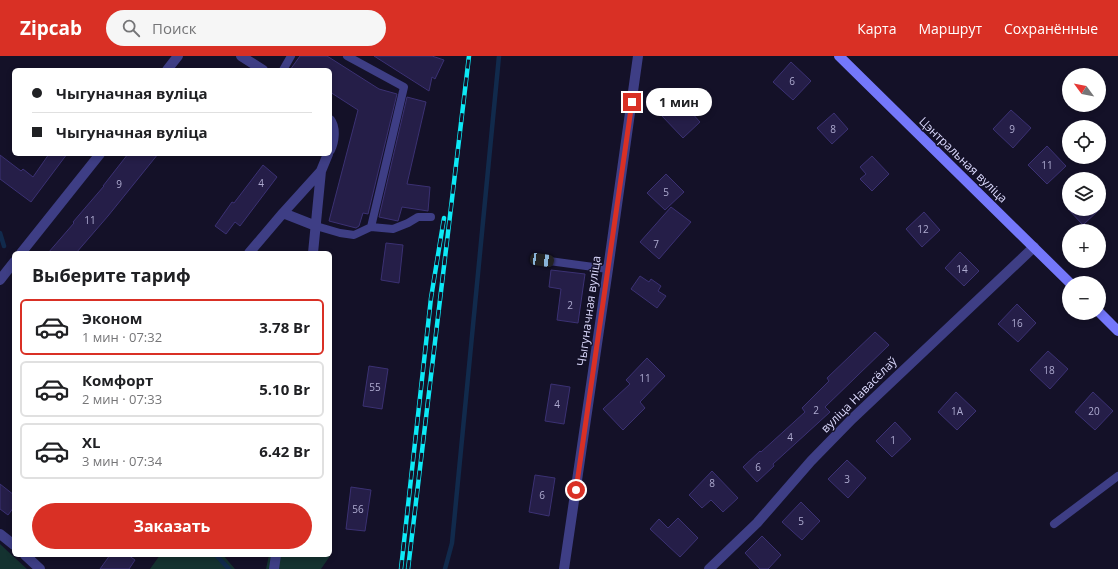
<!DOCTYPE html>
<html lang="ru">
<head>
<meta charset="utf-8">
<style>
  :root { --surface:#fff; --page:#f6f6f6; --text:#202124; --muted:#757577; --line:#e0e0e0; --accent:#d93025 }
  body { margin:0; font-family:"Open Sans",sans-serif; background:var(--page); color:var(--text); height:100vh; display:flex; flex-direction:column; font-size:15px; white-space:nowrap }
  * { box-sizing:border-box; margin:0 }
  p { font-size:13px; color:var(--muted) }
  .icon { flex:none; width:22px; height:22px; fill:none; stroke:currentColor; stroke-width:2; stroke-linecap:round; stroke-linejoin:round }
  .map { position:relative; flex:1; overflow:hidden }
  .drawer { position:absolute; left:12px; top:195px; width:320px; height:306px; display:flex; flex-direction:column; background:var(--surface); border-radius:6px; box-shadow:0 2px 6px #0003 }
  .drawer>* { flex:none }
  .guide { position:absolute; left:12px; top:12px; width:320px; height:88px; border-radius:6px; box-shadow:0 2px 6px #0003; display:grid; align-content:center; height:88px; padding:0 20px; background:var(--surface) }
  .needle { width:26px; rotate:302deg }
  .tools { position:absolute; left:1062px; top:12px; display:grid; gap:8px }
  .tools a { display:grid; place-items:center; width:44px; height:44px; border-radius:50%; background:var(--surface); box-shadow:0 2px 6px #0003; font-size:20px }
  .end { position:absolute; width:18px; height:18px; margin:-9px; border:5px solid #d93025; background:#fff; box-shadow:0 0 0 2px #fff }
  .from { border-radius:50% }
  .bubble { position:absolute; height:28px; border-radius:14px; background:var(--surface); box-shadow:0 2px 6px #0003; font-size:13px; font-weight:700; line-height:28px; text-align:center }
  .car { position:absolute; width:12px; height:24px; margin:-12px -6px; border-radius:5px; box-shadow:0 0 3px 1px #0007; background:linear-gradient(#222 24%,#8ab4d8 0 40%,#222 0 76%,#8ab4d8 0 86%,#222 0) }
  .guide b { display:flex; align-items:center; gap:14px; height:38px; font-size:15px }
  .guide b+b { border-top:1px solid var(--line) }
  .guide i { width:10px; height:10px; background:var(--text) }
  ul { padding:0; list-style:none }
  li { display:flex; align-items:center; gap:12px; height:56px; margin:0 8px 6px; padding:0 12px; border:2px solid var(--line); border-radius:6px }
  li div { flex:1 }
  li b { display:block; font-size:15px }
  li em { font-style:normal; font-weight:700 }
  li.active { border-color:var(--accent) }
  li>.icon { width:36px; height:36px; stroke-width:1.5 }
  h2 { padding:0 20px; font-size:18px; line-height:48px }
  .action { display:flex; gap:8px; margin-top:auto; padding:8px 20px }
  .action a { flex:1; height:46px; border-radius:24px; background:var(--accent); color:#fff; font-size:16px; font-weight:700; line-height:46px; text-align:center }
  header { display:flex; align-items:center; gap:24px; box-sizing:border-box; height:56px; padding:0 20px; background:var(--accent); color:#fff }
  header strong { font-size:19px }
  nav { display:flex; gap:22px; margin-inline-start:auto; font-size:14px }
  .search { width:280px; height:36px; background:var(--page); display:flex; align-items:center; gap:10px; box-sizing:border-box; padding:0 14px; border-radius:22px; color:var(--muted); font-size:15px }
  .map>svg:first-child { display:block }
  .green { fill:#143230 }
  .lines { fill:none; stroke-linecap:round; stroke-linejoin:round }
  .stream { stroke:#112a4c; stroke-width:4.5 }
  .building { fill:#251e48; stroke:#3b3173 }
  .lane { stroke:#3e3e85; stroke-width:8 }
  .street { stroke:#3e3e85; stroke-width:10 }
  .secondary { stroke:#7477fa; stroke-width:10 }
  .rail-casing { stroke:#0de9f6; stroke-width:4.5 }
  .rail { stroke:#141128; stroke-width:3; stroke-dasharray:9; stroke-linecap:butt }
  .route { stroke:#d93025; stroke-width:5 }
  .labels { text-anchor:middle; stroke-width:3; stroke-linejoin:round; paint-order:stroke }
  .number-label { font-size:10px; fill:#aeabd0 }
  .street-label { font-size:12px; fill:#dcdafe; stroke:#141128 }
</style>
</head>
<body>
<header>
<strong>Zipcab</strong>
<div class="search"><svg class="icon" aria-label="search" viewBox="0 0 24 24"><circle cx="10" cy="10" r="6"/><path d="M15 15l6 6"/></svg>Поиск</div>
<nav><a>Карта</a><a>Маршрут</a><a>Сохранённые</a></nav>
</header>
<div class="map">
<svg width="1118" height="513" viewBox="0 0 1118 513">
  <rect width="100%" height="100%" fill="#141128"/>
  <!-- green -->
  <path class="green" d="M0,488L27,513H0Z
    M160,499H223L235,513H150Z
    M269,499H328L330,500L321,513H266Z"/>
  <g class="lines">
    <!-- stream -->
    <path class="stream" d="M0,177L4,190
      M216,499L229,513
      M445,513L452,487L499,0"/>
  </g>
  <!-- building -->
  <path class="building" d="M300,0H327L379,33L397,38L368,158L363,157L359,170L356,172L329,165L358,54L330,36V14H290Z
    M374,0H432L444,4L435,23L432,21L429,35Z
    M791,6L811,25L793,44L773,26Z
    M683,38L696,51L691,56L700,66L683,82L661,59Z
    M407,41L426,46L407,128L430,131L428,155L402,151L398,165L379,161Z
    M1011,54L1031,72L1013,92L993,73Z
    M834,57L848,73L832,88L817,72Z
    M1047,90L1066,110L1047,128L1028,109Z
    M49,98H67L31,146L0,123V99L21,115L23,113L33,121Z
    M128,98H158L108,160L76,197H48L74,167L73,166L104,130H103Z
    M872,100L889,118L872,135L860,123L866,118L860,111Z
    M263,109L277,121L240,170L235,166L226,178L215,170L232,146L234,147Z
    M666,118L684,136L665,154L647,137Z
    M671,151L691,166L659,203L640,186Z
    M1068,153H1100L1083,169Z
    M924,156L940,174L922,191L906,173Z
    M386,187L403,189L399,227L381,224Z
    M960,196L979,215L964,230L945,212Z
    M551,214L585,218L578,267L557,264L561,233L549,231Z
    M640,220L649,226L651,223L661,230L658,235L666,240L657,252L631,233Z
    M1017,248L1036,267L1018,286L998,268Z
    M875,276L889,289L825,351L830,356L773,408L774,410L757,426L743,411L760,395L761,396L805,356L802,352L829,325L827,322Z
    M1048,295L1068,313L1050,333L1030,314Z
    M647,302L665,320L640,346L645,352L623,374L603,353L630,328L626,324Z
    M369,310L388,313L382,353L363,350Z
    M551,328L570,331L564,368L545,365Z
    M956,336L976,355L957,374L938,356Z
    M1093,336L1113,355L1095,374L1075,356Z
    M895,366L911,383L892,401L876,385Z
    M847,404L866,422L848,442L828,423Z
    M712,415L738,442L723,456L711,444L702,452L689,439Z
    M535,419L555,422L549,460L529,456Z
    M0,428L14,439V451L8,459L0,453Z
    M351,431L371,434L365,475L346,473Z
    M801,446L820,465L802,484L782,466Z
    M678,462L698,482L680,501L650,473L659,463L668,472Z
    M762,480L781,499L768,513H760L745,497Z
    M110,499H128L135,504L129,513H100Z"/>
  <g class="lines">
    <!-- lane -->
    <path class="lane" d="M283,14L291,0
      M316,170L340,177L354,179L371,171L404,31L347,0
      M371,171L393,173L408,167L418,161H431
      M542,204L608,213
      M1054,468L1118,420"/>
    <!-- street -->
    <path class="street" d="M241,0L263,14
      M167,14L178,0
      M330,64C336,72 334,86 330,94
      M283,157L316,170
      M21,197L100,98
      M249,197L283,157L321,115L328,98
      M313,197L321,115
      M0,224L14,206
      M0,478L14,489
      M25,499L40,513
      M274,513L276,499
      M564,513L608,213L638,0
      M709,513L757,467L811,405L852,363L1034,191"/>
    <!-- secondary -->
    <path class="secondary" d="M839,0L1070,227
      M1099,256L1118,275"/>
    <defs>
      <path id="rail" d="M401,513L431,242L444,162
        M408,513L469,0"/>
    </defs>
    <!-- rail casing -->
    <use href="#rail" class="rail-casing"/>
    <!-- rail -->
    <use href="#rail" class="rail"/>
  </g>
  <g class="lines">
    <!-- route -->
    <path class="route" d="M576,434L632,46"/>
  </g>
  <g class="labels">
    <!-- number labels -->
    <g class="number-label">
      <text x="792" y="29">6</text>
      <text x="833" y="77">8</text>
      <text x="1012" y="77">9</text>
      <text x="1047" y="113">11</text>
      <text x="261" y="131">4</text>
      <text x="119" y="132">9</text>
      <text x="666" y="140">5</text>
      <text x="90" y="168">11</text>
      <text x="923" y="177">12</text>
      <text x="656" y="192">7</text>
      <text x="962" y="217">14</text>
      <text x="570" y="253">2</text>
      <text x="1017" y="271">16</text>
      <text x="1049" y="318">18</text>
      <text x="645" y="326">11</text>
      <text x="375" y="335">55</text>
      <text x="557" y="352">4</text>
      <text x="816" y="358">2</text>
      <text x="957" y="359">1А</text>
      <text x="1094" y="359">20</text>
      <text x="790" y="385">4</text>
      <text x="893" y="388">1</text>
      <text x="758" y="415">6</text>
      <text x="847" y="427">3</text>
      <text x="712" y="431">8</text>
      <text x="542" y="443">6</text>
      <text x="358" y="457">56</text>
      <text x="801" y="469">5</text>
    </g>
    <!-- street labels -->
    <g class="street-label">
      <text transform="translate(963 104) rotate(44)" y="4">Цэнтральная вуліца</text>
      <text transform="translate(589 255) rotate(-82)" y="4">Чыгуначная вуліца</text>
      <text transform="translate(859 339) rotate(-45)" y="4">вуліца Навасёлаў</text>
    </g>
  </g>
</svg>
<div class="tools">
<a><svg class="needle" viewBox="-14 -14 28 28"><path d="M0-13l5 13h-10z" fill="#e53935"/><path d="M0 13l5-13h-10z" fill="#757577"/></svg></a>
<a><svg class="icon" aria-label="locate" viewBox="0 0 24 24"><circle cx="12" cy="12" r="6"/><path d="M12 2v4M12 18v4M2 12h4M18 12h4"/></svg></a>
<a><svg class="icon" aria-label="layers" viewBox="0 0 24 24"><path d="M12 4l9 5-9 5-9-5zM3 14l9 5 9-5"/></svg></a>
<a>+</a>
<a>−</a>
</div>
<i class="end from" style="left:576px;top:434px"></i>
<i class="end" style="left:632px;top:46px"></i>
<div class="bubble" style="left:646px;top:32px;width:66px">1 мин</div>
<i class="car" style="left:542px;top:204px;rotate:98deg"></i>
<div class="guide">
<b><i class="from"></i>Чыгуначная вуліца</b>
<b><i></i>Чыгуначная вуліца</b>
</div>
<section class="drawer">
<h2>Выберите тариф</h2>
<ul>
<li class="active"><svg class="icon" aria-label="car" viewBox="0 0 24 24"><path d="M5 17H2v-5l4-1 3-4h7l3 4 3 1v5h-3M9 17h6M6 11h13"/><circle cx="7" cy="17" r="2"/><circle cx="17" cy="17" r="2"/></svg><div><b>Эконом</b><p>1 мин · 07:32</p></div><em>3.78 Br</em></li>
<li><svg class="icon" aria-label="car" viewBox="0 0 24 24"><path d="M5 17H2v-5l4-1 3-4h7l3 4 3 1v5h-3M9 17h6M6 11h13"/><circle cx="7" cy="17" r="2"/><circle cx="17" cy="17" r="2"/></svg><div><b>Комфорт</b><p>2 мин · 07:33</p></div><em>5.10 Br</em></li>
<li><svg class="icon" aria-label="car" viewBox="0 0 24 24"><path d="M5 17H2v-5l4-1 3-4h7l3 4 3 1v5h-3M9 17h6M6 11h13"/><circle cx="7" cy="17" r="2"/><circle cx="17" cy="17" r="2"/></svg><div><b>XL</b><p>3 мин · 07:34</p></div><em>6.42 Br</em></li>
</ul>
<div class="action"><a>Заказать</a></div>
</section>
</div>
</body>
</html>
